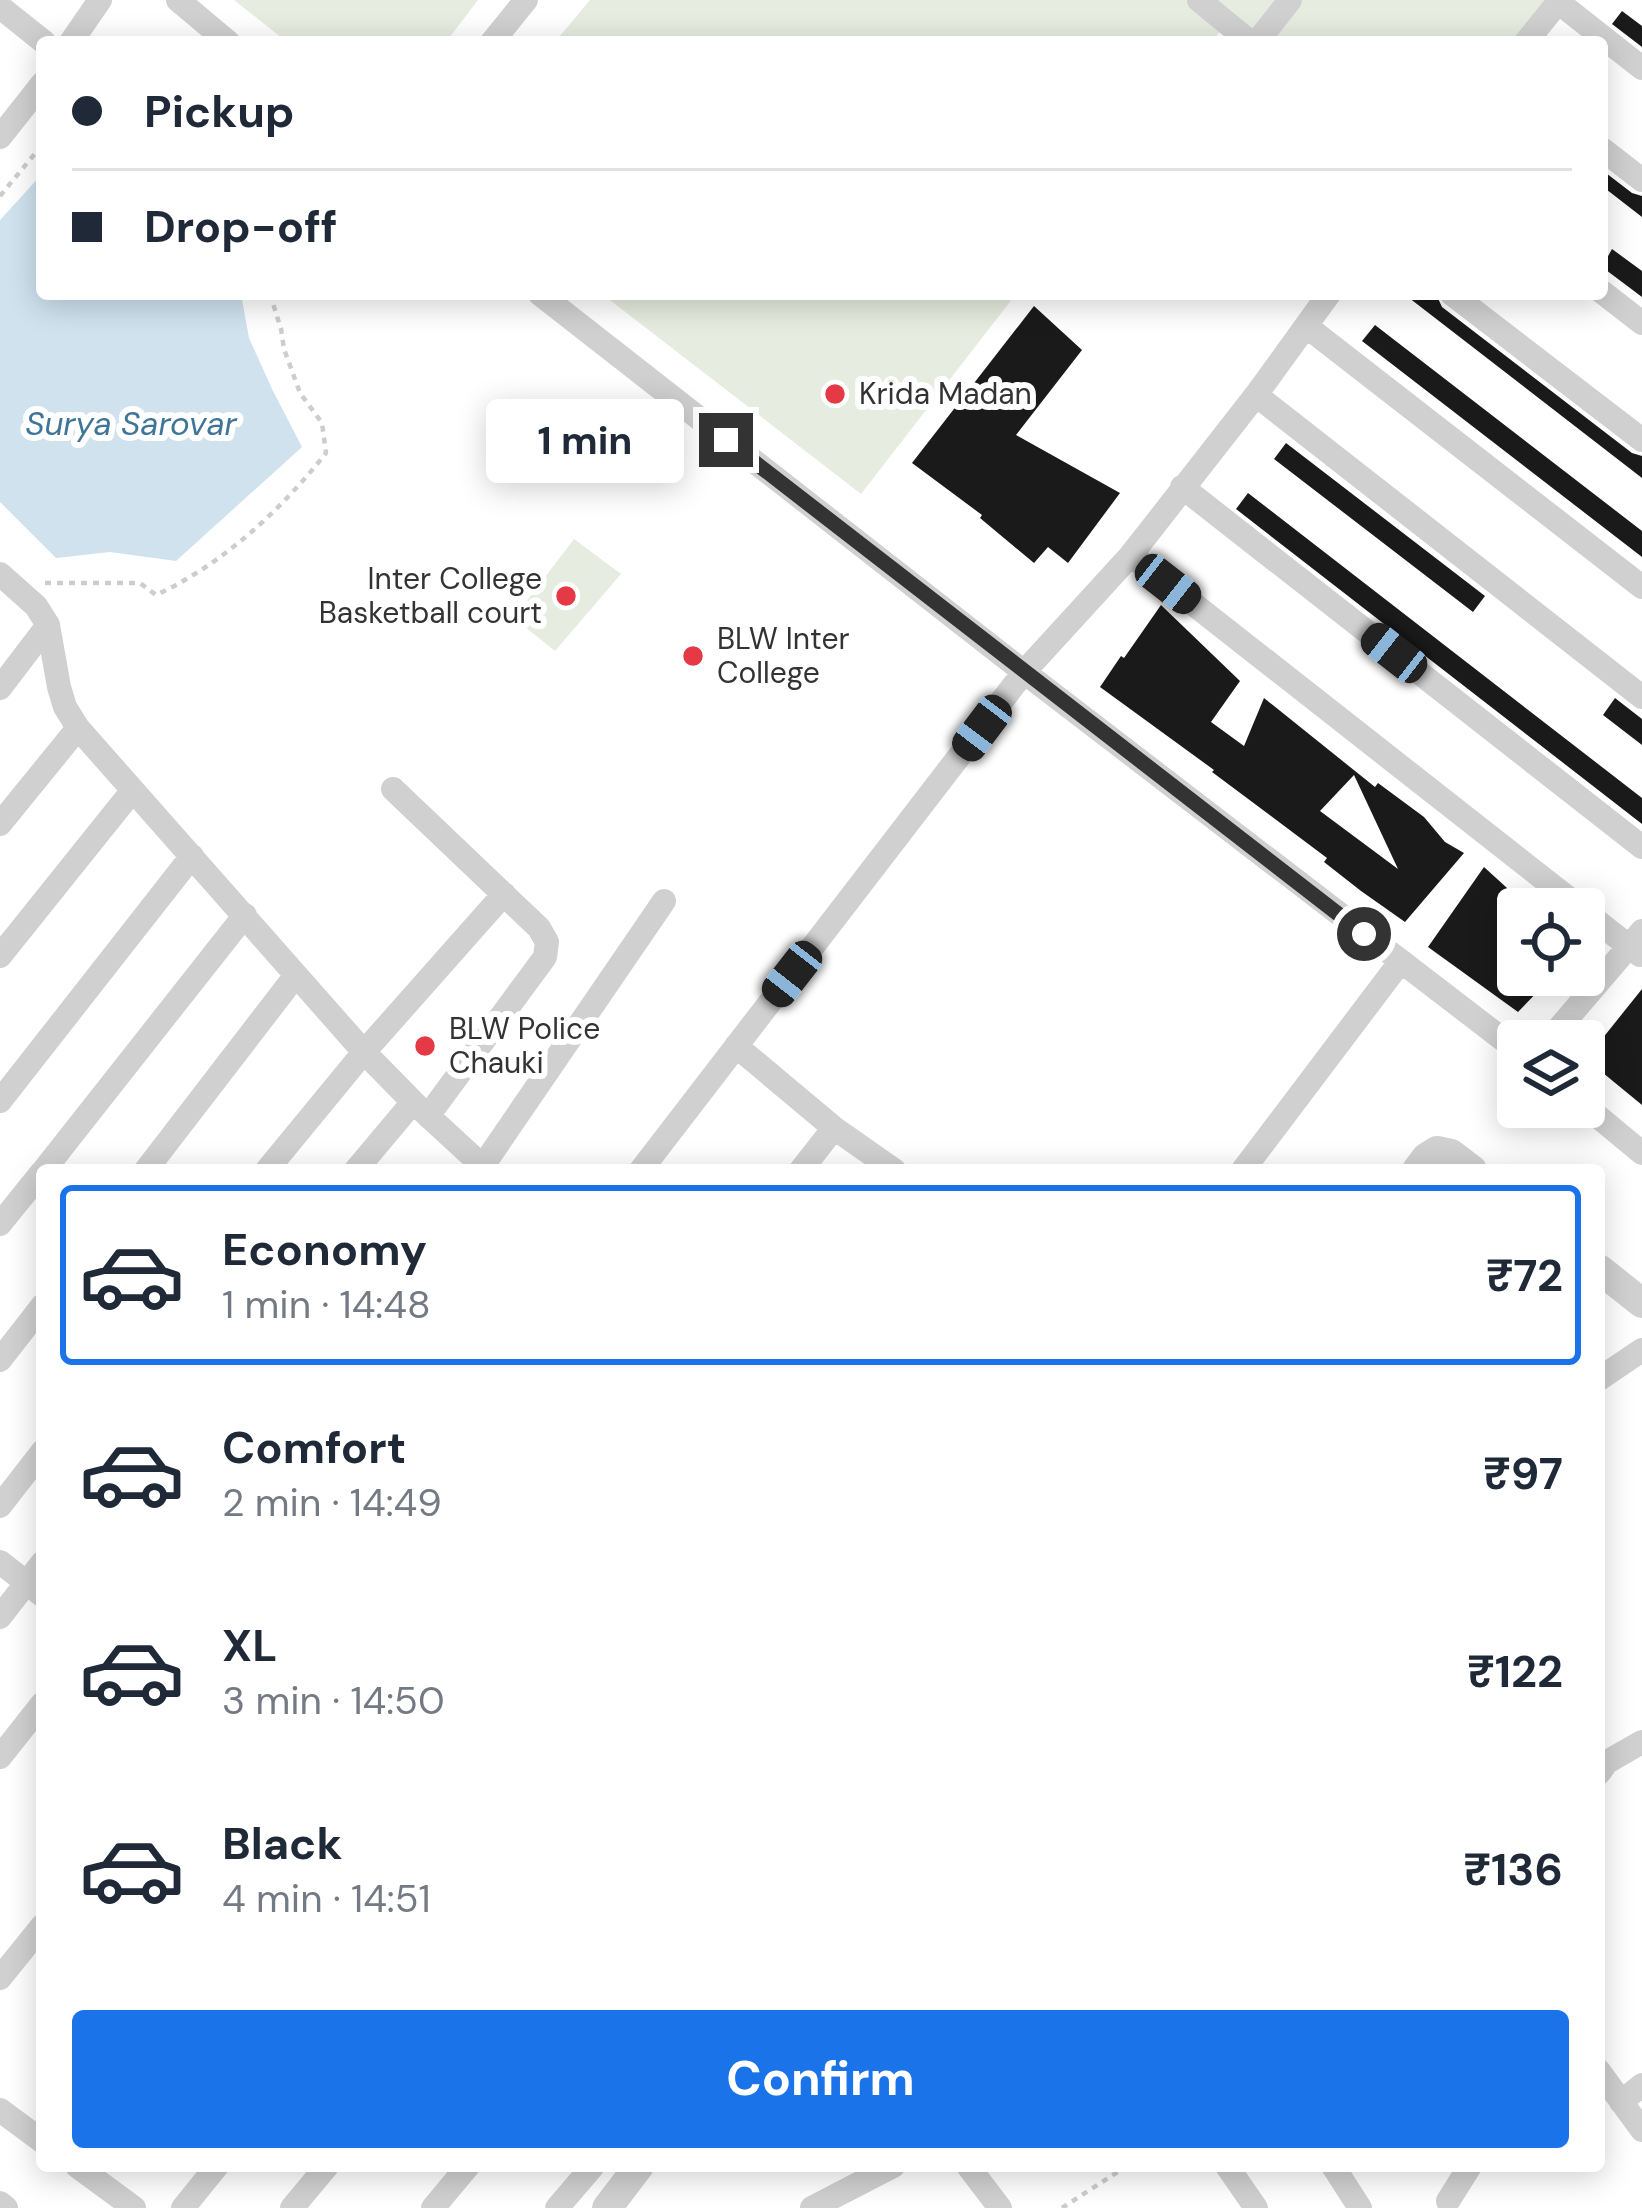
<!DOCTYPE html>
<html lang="en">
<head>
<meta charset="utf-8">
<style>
  :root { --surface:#fff; --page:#f6f6f7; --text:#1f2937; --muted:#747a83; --line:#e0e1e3; --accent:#1a73e8 }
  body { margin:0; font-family:"DM Sans",sans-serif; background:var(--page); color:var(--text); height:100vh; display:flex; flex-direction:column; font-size:45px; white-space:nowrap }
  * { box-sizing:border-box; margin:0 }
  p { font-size:39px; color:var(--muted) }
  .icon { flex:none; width:66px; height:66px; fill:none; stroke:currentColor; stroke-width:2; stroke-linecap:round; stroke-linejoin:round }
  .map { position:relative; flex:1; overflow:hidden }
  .drawer { position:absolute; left:36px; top:1164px; width:1569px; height:1008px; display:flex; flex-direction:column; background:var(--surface); border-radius:12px; box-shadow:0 6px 30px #0003 }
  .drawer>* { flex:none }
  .hud { position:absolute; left:36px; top:36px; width:1572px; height:264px; border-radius:12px; box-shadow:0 6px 30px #0003; display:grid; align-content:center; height:264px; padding:0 36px; background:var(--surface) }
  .tools { position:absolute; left:1497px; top:888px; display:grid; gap:24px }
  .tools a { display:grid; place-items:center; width:108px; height:108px; border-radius:12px; background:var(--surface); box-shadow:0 6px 30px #0003; font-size:60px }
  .end { position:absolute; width:54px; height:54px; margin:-27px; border:15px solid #333; background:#fff; box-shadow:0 0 0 6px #fff }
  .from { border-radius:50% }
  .bubble { position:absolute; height:84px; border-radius:12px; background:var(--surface); box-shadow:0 6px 30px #0003; font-size:39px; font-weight:700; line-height:84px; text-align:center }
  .car { position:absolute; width:36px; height:72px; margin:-36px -18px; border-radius:15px; box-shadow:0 0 9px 3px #0007; background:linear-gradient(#222 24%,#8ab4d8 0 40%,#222 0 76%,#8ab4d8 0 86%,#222 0) }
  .hud b { display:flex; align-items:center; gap:42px; height:114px; font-size:45px }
  .hud b+b { border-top:3px solid var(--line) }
  .hud i { width:30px; height:30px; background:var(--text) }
  ul { padding:21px 0 0; list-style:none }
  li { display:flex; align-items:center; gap:36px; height:180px; margin:0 24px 18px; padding:0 12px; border:6px solid transparent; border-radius:12px }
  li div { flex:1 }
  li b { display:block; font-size:45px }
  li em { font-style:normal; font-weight:700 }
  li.on { border-color:var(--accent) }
  li>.icon { width:108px; height:108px; stroke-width:1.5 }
  .primary-button { display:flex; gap:24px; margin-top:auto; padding:24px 36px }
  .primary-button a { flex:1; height:138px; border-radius:12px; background:var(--accent); color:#fff; font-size:48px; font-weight:700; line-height:138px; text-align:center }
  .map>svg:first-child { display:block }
  .green { fill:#e6ecdf }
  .water { fill:#cfe2ee }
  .building { fill:#1a1a1a; fill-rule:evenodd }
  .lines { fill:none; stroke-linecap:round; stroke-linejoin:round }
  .path { stroke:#cdcdcd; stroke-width:4.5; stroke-dasharray:6 6; stroke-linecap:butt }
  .minor { stroke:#d0d0d0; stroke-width:24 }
  .tertiary { stroke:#d0d0d0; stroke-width:30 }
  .route { stroke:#333; stroke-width:15 }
  .poi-dot { fill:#e63946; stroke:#fff; stroke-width:4.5 }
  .labels { text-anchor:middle; stroke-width:12; stroke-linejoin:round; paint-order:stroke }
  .poi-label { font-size:30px; fill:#333; stroke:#fff; text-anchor:start }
  .water-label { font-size:33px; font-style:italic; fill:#3f7597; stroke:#fff }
</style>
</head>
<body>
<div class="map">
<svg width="1642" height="2208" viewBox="0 0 1642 2208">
  <rect width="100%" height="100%" fill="#fff"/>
  <!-- green -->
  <path class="green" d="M234,0H478L446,42H287Z
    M590,0H1186L1223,27L1212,42H555Z
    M1207,0H1560L1526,42H1257Z
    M602,294H1016L861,494Z
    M574,539L621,574L555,651L514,618Z"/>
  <!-- water -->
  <path class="water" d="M42,174V294H241L249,338L272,389L302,447L176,561L110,552L56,558L0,502V220Z"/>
  <!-- building -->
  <path class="building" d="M1622,11L1642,26V47L1612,24Z
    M1602,170L1632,193L1642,196V217L1602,186Z
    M1612,249L1642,271V297L1602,267Z
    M1404,294H1436L1442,307L1632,453L1642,456V478Z
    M1034,306L1082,350L1016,435L1120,493L1068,563L1048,547L1034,563L980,518L982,515L912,463Z
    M1375,325L1642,531V557L1362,341Z
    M1286,443L1485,596L1473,612L1274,459Z
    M1248,493L1642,798V824L1236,509Z
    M1161,605L1240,681L1211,722L1244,746L1264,698L1375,787L1378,783L1424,817L1445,842L1464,853L1405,922L1361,891L1324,862L1327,858L1212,772L1214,770L1100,687L1121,656L1124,658ZM1354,775L1398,869L1320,811Z
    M1615,698L1642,719V745L1603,715Z
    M1484,867L1518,898V975H1530L1544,985L1518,1012L1428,947Z
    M1642,989V1105L1586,1059Z"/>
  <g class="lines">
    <!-- path -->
    <path class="path" d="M0,196L42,145
      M45,583H140L156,595C223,564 280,511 326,453L322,423L300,393L284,349L281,329L270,294
      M1062,2208L1127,2166"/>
    <!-- minor -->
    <path class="minor" d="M178,0L228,42
      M1199,0L1250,42
      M1558,2L1642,68
      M0,7L44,42
      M71,42L100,0
      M492,42L526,0
      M1257,42L1290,0
      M1526,42L1560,0
      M0,137L42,84
      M1602,149L1642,180
      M1602,292L1642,323
      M540,294L1024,672L1518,1051
      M1452,294L1642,440
      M1306,326L1642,587
      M1256,395L1642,697
      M1182,487L1642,847
      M1131,555L1582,909
      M0,574L36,606L48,625L59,687L65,707L78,728L364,1052L413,1102L487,1170
      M0,688L48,625
      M393,789L539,928L547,942L545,957L428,1116
      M0,824L78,728
      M1584,911L1640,955
      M0,956L133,790
      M1548,1041L1642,931
      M736,1046L834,1128L894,1170
      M0,1101L192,856
      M1584,1105L1642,1153
      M44,1170L245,915
      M146,1170L296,975
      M267,1170L364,1052L504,894
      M356,1170L413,1102
      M480,1170L664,901
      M641,1170L1024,672L1131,555L1256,395L1329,294
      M801,1170L834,1128
      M1243,1170L1401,961
      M0,1224L42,1172
      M0,1360L42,1306
      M1599,1379L1642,1350
      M0,1506L42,1452
      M0,1562L42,1595
      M0,1617L42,1563
      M0,1757L42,1704
      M1599,1773L1607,1762L1642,1742
      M0,1978L42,1926
      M1599,2071L1642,2130
      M1621,2102L1642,2085
      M0,2110L42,2141
      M77,2166L134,2208
      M968,2166L1000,2208
      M1227,2166L1256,2208
      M1333,2166L1360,2208
      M1448,2201L1470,2166
      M0,2203L6,2208
      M183,2208L217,2166
      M292,2208L327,2166
      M433,2208L468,2166
      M557,2208L593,2166
      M812,2208L893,2166"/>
    <!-- tertiary -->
    <path class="tertiary" d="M1417,1170L1426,1158L1437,1151L1451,1154L1472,1170
      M1599,1269L1642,1303
      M607,2208L639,2166"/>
  </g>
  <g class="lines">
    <!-- route -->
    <path class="route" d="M726,440L1364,934"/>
  </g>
  <!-- markers -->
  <g class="poi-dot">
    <circle cx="835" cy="394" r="12"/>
    <circle cx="566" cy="596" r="12"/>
    <circle cx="693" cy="656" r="12"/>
    <circle cx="425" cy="1046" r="12"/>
  </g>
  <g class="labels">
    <!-- poi labels -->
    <g class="poi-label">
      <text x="859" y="404">Krida Madan</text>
      <text x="542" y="589" text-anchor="end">Inter College<tspan x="542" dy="34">Basketball court</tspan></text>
      <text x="717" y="649">BLW Inter<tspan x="717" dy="34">College</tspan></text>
      <text x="449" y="1039">BLW Police<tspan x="449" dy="34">Chauki</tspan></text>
    </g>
    <!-- water labels -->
    <g class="water-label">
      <text x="131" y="435">Surya Sarovar</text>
    </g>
  </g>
</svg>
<div class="tools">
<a><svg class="icon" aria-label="locate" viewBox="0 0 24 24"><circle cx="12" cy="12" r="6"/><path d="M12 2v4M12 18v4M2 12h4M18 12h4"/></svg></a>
<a><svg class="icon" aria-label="layers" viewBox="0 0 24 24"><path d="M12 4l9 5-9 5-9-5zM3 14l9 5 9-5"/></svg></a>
</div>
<i class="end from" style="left:1364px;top:934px"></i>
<i class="end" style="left:726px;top:440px"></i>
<div class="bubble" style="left:486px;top:399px;width:198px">1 min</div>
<i class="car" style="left:1168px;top:584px;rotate:128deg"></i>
<i class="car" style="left:1394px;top:653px;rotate:308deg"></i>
<i class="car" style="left:982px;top:728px;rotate:217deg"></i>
<i class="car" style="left:792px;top:974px;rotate:218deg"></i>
<div class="hud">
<b><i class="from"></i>Pickup</b>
<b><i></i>Drop-off</b>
</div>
<section class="drawer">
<ul>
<li class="on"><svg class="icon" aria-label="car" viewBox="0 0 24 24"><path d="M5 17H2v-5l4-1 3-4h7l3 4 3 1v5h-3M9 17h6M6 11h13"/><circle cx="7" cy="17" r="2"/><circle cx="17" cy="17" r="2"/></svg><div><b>Economy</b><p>1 min · 14:48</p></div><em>₹72</em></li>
<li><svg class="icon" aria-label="car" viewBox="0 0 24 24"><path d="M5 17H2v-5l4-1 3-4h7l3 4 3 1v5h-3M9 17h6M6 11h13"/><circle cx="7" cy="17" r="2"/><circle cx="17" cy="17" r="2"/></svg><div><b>Comfort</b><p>2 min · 14:49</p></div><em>₹97</em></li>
<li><svg class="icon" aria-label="car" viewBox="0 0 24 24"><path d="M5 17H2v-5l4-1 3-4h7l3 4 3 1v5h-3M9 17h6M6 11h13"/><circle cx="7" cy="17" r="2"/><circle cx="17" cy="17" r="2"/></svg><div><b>XL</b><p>3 min · 14:50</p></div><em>₹122</em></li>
<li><svg class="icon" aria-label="car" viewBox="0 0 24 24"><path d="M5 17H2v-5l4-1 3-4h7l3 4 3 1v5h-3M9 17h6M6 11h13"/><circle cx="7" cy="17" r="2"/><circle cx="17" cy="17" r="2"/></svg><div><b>Black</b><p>4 min · 14:51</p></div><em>₹136</em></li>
</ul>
<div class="primary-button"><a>Confirm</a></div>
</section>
</div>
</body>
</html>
